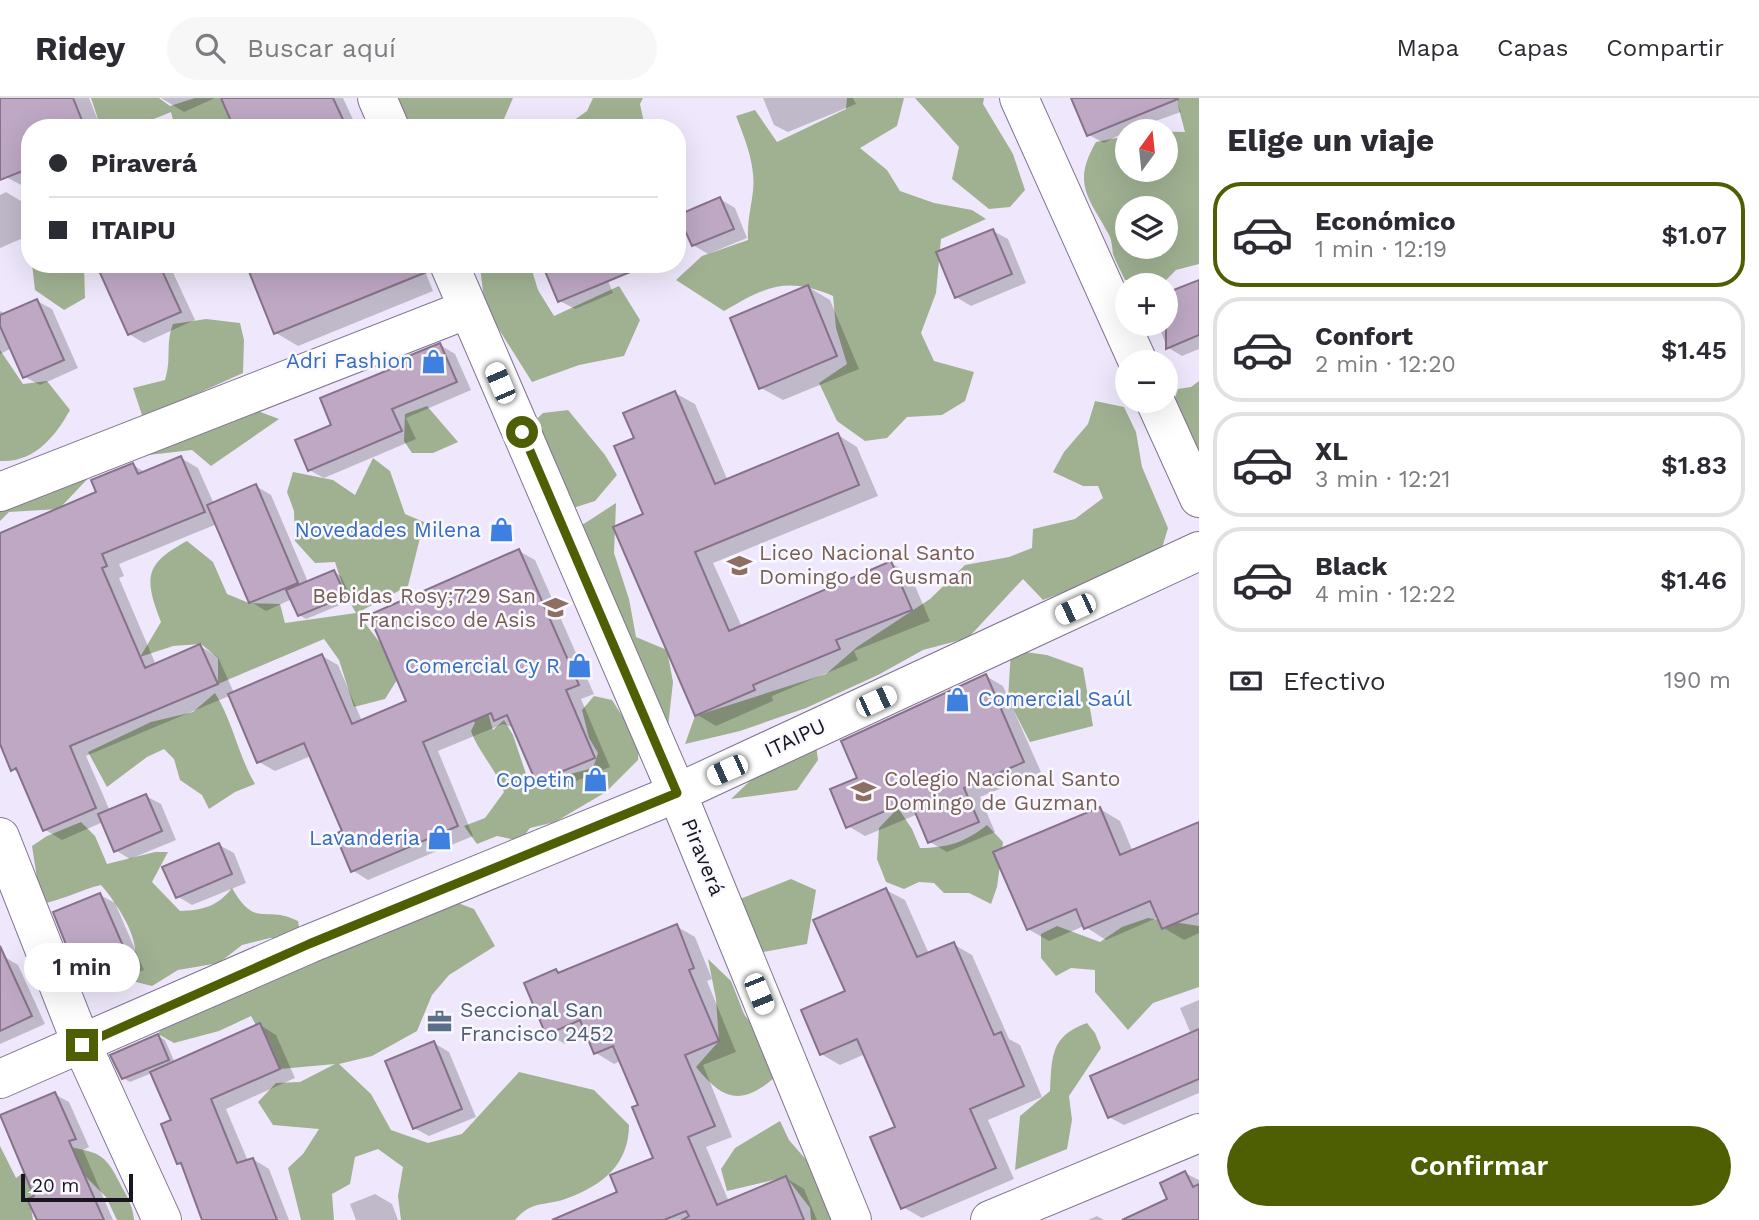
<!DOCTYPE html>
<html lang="es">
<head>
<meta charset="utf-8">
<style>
  :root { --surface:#fff; --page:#f7f7f7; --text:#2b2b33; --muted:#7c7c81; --line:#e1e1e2; --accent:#4e5f03 }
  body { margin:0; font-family:"Work Sans",sans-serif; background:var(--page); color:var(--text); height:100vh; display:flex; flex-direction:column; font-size:26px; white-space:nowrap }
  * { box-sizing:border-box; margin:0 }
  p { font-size:23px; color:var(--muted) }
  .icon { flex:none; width:38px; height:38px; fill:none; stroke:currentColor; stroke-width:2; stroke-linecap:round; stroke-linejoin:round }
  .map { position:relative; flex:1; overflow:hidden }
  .panel { display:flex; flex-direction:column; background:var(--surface); width:560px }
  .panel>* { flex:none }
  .guide { position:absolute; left:21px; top:21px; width:665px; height:154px; border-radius:28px; box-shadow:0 7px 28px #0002; display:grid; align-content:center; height:154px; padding:0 28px; background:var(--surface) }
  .needle { width:46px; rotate:15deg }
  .buttons { position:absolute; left:1115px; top:21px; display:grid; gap:14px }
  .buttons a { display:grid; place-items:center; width:63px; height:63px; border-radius:50%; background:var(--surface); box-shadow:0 7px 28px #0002; font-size:35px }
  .scale { position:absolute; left:21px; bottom:18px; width:112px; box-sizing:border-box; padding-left:7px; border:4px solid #191520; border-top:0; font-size:19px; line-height:24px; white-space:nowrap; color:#191520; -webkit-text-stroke:5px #faf8ff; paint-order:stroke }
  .end { position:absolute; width:32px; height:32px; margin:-16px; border:9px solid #4e5f03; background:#fff; box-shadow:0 0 0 4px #fff }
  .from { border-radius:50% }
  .bubble { position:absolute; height:49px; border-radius:24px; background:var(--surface); box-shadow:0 7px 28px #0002; font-size:23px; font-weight:600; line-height:49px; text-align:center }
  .car { position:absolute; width:21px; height:42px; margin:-21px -10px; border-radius:9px; box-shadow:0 0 5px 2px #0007; background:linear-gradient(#fff 24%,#345 0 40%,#fff 0 76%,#345 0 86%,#fff 0) }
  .guide b { display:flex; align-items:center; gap:24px; height:66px; font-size:26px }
  .guide b+b { border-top:2px solid var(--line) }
  .guide i { width:18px; height:18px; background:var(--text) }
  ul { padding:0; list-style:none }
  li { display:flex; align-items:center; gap:21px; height:105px; margin:0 14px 10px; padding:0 14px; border:4px solid var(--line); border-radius:28px }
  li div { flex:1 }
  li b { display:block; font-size:26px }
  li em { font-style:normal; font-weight:600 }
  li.active { border-color:var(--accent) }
  li>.icon { width:63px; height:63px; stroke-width:1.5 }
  h2 { padding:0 28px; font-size:32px; line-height:84px }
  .pay { display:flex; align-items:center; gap:18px; height:77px; padding:0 28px; font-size:26px }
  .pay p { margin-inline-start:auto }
  .action { display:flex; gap:14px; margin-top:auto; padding:14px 28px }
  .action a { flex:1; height:80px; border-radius:42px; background:var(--accent); color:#fff; font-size:28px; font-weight:600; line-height:80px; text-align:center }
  header { display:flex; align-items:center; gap:42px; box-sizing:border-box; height:98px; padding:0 35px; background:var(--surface); border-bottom:2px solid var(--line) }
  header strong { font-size:33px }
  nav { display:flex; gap:38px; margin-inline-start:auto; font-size:24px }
  .search { width:490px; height:63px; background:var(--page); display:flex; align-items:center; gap:18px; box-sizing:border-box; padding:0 24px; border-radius:38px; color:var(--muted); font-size:26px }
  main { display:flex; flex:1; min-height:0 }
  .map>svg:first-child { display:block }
  .forest { fill:#a0b192; fill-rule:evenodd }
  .shadow { fill:#0003 }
  .building { fill:#bea8c4; stroke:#86728b; stroke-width:2 }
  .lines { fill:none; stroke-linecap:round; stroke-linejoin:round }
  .street-casing { stroke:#7f7490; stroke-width:40 }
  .street { stroke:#fff; stroke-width:38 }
  .route { stroke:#4e5f03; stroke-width:9 }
  .labels { text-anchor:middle; stroke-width:5; stroke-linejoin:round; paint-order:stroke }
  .shop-label { font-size:21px; fill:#366cbe; stroke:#faf8ff; text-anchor:end }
  .education-label { font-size:21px; fill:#785e54; stroke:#faf8ff; text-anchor:start }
  .street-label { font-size:21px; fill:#191520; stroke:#faf8ff }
  .service-label { font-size:21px; fill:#4e5e75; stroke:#faf8ff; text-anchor:start }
</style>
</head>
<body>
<header>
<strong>Ridey</strong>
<div class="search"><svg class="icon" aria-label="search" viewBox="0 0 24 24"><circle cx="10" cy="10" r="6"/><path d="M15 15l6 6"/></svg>Buscar aquí</div>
<nav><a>Mapa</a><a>Capas</a><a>Compartir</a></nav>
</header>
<main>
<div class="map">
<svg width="1199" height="1122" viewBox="0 0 1199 1122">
  <rect width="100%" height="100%" fill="#efe8fc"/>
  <!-- forest -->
  <path class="forest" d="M91,0H159L170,8L195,0H267L229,16L230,30H175L171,14L132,30H101Z
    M398,0H513L500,30H410Z
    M593,0H643L640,6L645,30H563L587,13Z
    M847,0H904L897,28L860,50L887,72L900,93L934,105L972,112L986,121L941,141L936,195L921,235L934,263L974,274L965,303L942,317L907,319L887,340L865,343L837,323L819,285L847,266L836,230L833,198C786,178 765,189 724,213L676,182L702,158L748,142C747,124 751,110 753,93C756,68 745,41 736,18L755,12L777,44L846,11Z
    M915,0H984L983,6L1013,56L1025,92L1010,109L989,111L952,81L959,49Z
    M1176,0H1199V166L1176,172L1166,182H1125C1121,173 1116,165 1113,156C1112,149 1112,141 1108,135C1088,99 1072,85 1096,44L1127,38V72H1166V33H1148L1185,34ZM1127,110H1166V149H1127Z
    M30,92V156L21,126Z
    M32,166H84L85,200L64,212L35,192Z
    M487,166H530L538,192L554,218L619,188L640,222L624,258L579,267L532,284L485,209L480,169Z
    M206,221L240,225L244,242L243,275L143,320L133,290L165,282C172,260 165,247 173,226Z
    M0,252L23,286L47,283L70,312C55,339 34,365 0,363Z
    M1199,283V366L1174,303L1178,291L1191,289Z
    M1095,303L1124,309L1136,334L1142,369L1168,430L1162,450L1124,472L1043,502L1023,481L968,540L923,552L878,577L806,610L740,633L685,646L695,618L826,576L857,549L930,501L965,467L1009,459L1032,450L1033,431L1075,421L1103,400L1098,388H1083L1053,374L1064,354L1088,326Z
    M427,308L458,344L433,355H412L404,343L405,316Z
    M255,312L279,321L211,368L192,352L149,357L96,372L59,411L9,414L0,423V403Z
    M568,312L605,357L617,377L595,403L570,411L522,335L543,315Z
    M373,360L390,373L405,416L424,424L408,488L357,515L381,546L397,582L385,601L354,609L339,562L324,541L218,586V560L201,546L173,548L140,559L161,524C144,480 144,466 187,443L213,464L227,496L249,505L280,506L285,525L356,515L346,498L335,464L315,465L295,443L294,413L287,394L293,374L333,382L355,397Z
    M616,405L614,455L629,501L636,539L667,552L673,584L667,638L579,429Z
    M1011,552L1047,557L1083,570L1093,628L1030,644L1008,601Z
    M215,595C233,624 238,657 255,686L235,694L209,711L202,697L180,682L174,661L164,651L147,659L107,689L88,654L151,624L193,614Z
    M594,598L612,602L639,644L638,662L606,694L555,724L530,730L520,743L497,738L477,746L464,728L485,720L504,694C496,671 479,655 471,633L475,625L468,614L488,615L493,632L504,622L513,637L531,691L559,679L593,670L598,655L589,640L582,612Z
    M815,640L818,662L797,692L731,701L792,643Z
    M898,710L912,731L920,750C947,750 966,744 987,727L1003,744L997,789L991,806L969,795H944L934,785L919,784L904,791L886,784L877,761L879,730Z
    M81,724L95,738L107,766L155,754H168L152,784L180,813C203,812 217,809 232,790C256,832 264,806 298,823L301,839L270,840L242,847L219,865L178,872L152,888L124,881C127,876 131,872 133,867C144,844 115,803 101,787C80,792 63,802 41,806L32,748L47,738Z
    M791,781L816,792L807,846L753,856L735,803Z
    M442,799L474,811L495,848L449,877L432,897L417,933L372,958L339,966L371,996L391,1032L428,1045L462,1036L519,974L594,992L629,1027C629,1066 603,1087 568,1100C545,1109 533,1101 515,1122H401L398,1098L403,1069L378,1051L355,1059L350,1086L332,1096L334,1122H301L288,1070L303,1056L319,1031L273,1027L258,1004L276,985L300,984L335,966L280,971L251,918L219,933L174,945L158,936L173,913L357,841L382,838Z
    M1148,820L1199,828V889L1153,905L1128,932L1095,894V872L1071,870L1056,878L1041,860V836L1057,828L1100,844L1122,829Z
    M708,861L731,883L744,916L766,946L774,980C740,1009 722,1001 696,969L719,943L716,901Z
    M1087,925L1095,935L1101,950L1069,998L1072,1022L1067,1051L1015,1072L1020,1018L1050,993C1052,959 1050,938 1087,925Z
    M780,1023L789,1042L815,1072L837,1122H811L810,1110L786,1079L727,1093L721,1071L735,1050Z
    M61,1047C102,1056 104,1053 123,1091C129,1102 133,1110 134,1122H117L106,1099L83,1076L39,1079L31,1109L33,1122H0V1048L16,1080Z"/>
  <!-- shadow -->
  <path class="shadow" d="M0,0H89L101,30H30L29,91L6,79L0,62Z
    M161,0H215L184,14Z
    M292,0H343L357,30H236Z
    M763,0H853L856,6L788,34L774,27Z
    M1073,0H1175L1181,14L1127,33L1104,45L1089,37Z
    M6,94L21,103L30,123V137L0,150V97Z
    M720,101L735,110L747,140L708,156L693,147Z
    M993,133L1008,141L1026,185L971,208L956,199Z
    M98,166H169L195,222L144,245L129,236Z
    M422,166L433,193L298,248L276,235Z
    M601,166L613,195L575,211L560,203Z
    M1199,184V251L1182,258L1167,249L1158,226H1166V197Z
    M808,189L830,202L859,271L783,302L761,290Z
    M37,203L52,211L78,270L40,287L25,279L12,250L0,256V213L6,216Z
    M440,247L455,256L471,292L406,320L416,341L324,380L309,372L334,327L406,267Z
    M675,295L695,306L728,383L838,337L857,349L878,398L713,465L742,529L891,465L910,476L930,523L854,553L858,562L772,598L773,603L716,628L696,616L645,417L636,341Z
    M181,360L198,370L214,406L256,388L271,397L308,484L334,474L341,478L352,502L306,521L299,517L292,501L266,513L251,504L217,426L119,466L124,478L119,480L156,567L200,548L218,559L234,595L322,558L338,567L362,623L408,604L519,453L535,462L594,596L581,601L610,669L554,692L538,683L514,630L503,626L438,653L473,738L368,782L352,772L345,734L311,658L275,673L259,664L229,598L86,658L110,713L146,698L161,706L176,742L130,761L115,752L103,724L62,742L44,731L20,676L13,671L0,625V445L98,395L133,367L146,375Z
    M986,578L1003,588L1041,674L980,699L995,734L947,754L930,744L918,716L865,738L848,728L860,681Z
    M1100,711L1120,723L1133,754L1199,726V835L1184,842L1164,830L1159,819L1106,842L1084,828L1049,843L1028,831Z
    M219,747L234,755L246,785L192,807L177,798Z
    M886,792L905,802L929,856L953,846L972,857L1009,941L1020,947L1042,999L988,1022L1014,1081L922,1120L903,1109L897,1030L865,956L840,967L821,956Z
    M100,797L115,805L144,872L97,892L82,883Z
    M676,828L695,839L712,881L707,883L736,954L703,967L732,1039L706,1049L729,1104L786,1080L804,1091L817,1122H555L620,1095L655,1061L640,1008L621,963L614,966L596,955L588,936L565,946L547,936L556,873L560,876Z
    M0,856L18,867L45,926L0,946Z
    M1199,902V995L1124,1027L1109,1019L1191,936L1180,910Z
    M260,927L276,937L295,980L226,1011L248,1063L253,1061L269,1071L289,1122H204L184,1068L179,1065L173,1023L152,975L130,984L123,980L158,938L165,942L175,965Z
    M434,945L449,954L476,1019L429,1038L414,1030Z
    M54,996L69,1004L89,1049L83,1052L113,1122H39L37,1099Z
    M1185,1075L1199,1082V1122H1126L1169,1102Z
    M375,1096L392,1106L398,1122H356L350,1106Z
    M1097,1118L1104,1122H1088Z"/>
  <!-- building -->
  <path class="building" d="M0,0H73L85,30H30V70L0,82Z
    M221,0H333L347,30H234Z
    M1071,0H1178V1L1087,38Z
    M720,99L734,131L692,148L678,117Z
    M993,131L1012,176L955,200L936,154Z
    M96,166H159L181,214L128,237Z
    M246,166H428L429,173L274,236Z
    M542,166H647V167L558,204Z
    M1199,182V237L1166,251V195Z
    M808,187L837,258L759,291L730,220Z
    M37,201L64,262L23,280L0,228V217Z
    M440,245L457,284L392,311L402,333L308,373L295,342L331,327L320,300L403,266L401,261Z
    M675,293L715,386L838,335L859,387L695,454L729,533L891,463L912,512L836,542L840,551L753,587L755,592L695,618L613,429L643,416L614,348L634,340L623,315Z
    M181,358L205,414L102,456L107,468L102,470L145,570L200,546L218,586L70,648L96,710L43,733L16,670L11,673L0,646V435L96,394L91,382L133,365L138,376Z
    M256,386L298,485L249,505L207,407Z
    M519,451L579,587L566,592L595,660L536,684L507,617L494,623L491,615L423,644L458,728L351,774L335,736L342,733L304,645L257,665L228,596L322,556L352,626L406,603L369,517Z
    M334,472L346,498L298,518L286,492Z
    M986,576L1024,664L964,690L979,724L928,745L910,702L846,730L830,691L857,680L841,643Z
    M146,696L162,733L114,754L98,716Z
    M1100,709L1120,757L1199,724V815L1162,831L1150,803L1084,831L1076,811L1027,832L993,754Z
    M219,745L232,776L176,800L162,769Z
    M886,790L917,859L954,844L994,937L1001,934L1024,988L970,1011L996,1070L901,1111L870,1039L895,1029L857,941L820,957L801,912L845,893L813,822Z
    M100,795L130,864L81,884L53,814Z
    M677,826L694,870L689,872L719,943L685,957L715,1028L688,1039L717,1107L786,1078L804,1122H682L689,1118L686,1113L664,1122H552L617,1094L610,1077L653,1060L632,1009L638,1007L613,948L594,956L580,922L546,937L524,885L556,871L558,875Z
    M0,848L32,918L0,933Z
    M260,925L280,971L211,1001L237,1065L253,1060L277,1122H202L181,1065L177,1066L161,1026L171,1022L150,974Z
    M1199,931V981L1108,1020L1090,978Z
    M158,936L169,962L122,981L110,957Z
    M434,943L462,1011L413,1031L385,963Z
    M55,994L76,1041L69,1043L104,1122H37L27,1101L34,1098L0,1017Z
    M1185,1073L1193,1089L1199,1086V1122H1122L1167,1101L1160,1085Z"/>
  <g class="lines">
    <defs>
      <path id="street" d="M377,0L390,30
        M1019,0L1138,264
        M449,166L677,695L852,1122
        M1155,303L1199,400
        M0,394L468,211
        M0,739L82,947L162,1122
        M0,981L309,846L677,695L1199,453
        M990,1122L1199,1035"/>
    </defs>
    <!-- street casing -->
    <use href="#street" class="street-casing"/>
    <!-- street -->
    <use href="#street" class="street"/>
  </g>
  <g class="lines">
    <!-- route -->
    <path class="route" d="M82,947L309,846L677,695L522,334"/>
  </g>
  <!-- icons -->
  <defs>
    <symbol id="shop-bare" viewBox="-9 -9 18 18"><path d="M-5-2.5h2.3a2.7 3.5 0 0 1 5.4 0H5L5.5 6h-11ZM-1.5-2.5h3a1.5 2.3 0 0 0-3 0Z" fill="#3f7fe0" stroke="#faf8ff" stroke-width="2.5" paint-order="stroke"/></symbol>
    <symbol id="university-bare" viewBox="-9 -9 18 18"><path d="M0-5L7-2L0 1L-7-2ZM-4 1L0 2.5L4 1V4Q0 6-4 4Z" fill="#8d6e63" stroke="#faf8ff" stroke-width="2.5" paint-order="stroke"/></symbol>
    <symbol id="school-bare" viewBox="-9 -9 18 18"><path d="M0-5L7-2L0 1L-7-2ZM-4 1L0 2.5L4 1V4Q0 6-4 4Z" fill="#8d6e63" stroke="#faf8ff" stroke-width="2.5" paint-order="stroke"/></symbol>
    <symbol id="office-bare" viewBox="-9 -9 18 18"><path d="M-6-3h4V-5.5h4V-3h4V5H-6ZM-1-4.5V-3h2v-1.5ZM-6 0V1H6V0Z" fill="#5c6f8a" stroke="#faf8ff" stroke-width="2.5" paint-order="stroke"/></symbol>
  </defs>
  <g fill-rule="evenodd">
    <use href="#shop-bare" x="416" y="246" width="35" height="35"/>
    <use href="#shop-bare" x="484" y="414" width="35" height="35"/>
    <use href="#university-bare" x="722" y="450" width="35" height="35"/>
    <use href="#school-bare" x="538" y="492" width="35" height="35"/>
    <use href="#shop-bare" x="562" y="550" width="35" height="35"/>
    <use href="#shop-bare" x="940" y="584" width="35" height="35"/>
    <use href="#shop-bare" x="578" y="664" width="35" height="35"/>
    <use href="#school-bare" x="846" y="676" width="35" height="35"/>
    <use href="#shop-bare" x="422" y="722" width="35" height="35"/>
    <use href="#office-bare" x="422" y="906" width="35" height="35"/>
  </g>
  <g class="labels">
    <!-- shop labels -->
    <g class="shop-label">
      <text x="413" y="270">Adri Fashion</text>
      <text x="481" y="439">Novedades Milena</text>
      <text x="560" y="575">Comercial Cy R</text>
      <text x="978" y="608" text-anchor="start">Comercial Saúl</text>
      <text x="575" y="689">Copetin</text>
      <text x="420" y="747">Lavanderia</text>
    </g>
    <!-- education labels -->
    <g class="education-label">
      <text x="759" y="462">Liceo Nacional Santo<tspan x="759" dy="24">Domingo de Gusman</tspan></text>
      <text x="536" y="505" text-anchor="end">Bebidas Rosy;729 San<tspan x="536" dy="24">Francisco de Asis</tspan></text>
      <text x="884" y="688">Colegio Nacional Santo<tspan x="884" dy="24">Domingo de Guzman</tspan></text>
    </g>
    <!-- street labels -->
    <g class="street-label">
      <text transform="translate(795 640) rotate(-25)" y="7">ITAIPU</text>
      <text transform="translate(703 759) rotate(68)" y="7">Piraverá</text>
    </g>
    <!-- service labels -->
    <g class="service-label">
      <text x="460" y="919">Seccional San<tspan x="460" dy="24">Francisco 2452</tspan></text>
    </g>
  </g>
</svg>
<div class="buttons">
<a><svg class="needle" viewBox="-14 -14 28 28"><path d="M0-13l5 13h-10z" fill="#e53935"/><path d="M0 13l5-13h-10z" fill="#7c7c81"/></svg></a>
<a><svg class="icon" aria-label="layers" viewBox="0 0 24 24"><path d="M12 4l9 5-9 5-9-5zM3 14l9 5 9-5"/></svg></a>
<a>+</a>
<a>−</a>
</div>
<div class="scale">20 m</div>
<i class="end from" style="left:522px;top:334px"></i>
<i class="end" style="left:82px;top:947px"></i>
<div class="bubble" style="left:24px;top:845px;width:116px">1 min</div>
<i class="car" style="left:500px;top:285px;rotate:337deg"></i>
<i class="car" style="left:1075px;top:511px;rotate:245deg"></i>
<i class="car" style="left:876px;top:603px;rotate:65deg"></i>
<i class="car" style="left:727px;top:672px;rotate:246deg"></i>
<i class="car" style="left:759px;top:896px;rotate:158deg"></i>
<div class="guide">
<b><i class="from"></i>Piraverá</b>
<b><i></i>ITAIPU</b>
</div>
</div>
<section class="panel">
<h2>Elige un viaje</h2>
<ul>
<li class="active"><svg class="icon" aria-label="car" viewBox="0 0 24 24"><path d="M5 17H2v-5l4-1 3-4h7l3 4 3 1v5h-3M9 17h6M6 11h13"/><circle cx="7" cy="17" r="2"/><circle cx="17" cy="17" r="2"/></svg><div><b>Económico</b><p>1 min · 12:19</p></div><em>$1.07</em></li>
<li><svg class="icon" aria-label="car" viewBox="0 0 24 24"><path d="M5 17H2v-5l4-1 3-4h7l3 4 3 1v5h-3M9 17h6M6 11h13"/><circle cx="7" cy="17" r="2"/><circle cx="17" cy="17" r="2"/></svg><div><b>Confort</b><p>2 min · 12:20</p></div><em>$1.45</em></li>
<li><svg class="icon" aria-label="car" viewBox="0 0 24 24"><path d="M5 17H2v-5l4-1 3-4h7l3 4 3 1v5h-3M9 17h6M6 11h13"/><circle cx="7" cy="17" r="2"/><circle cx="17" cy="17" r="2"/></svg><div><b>XL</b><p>3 min · 12:21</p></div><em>$1.83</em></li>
<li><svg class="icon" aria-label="car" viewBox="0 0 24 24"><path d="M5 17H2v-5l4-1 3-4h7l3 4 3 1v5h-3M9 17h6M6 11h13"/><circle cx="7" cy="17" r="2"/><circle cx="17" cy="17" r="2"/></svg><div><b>Black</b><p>4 min · 12:22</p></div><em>$1.46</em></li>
</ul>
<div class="pay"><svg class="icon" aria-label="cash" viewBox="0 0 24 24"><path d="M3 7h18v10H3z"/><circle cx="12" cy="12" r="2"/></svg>Efectivo<p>190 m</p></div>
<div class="action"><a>Confirmar</a></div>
</section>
</main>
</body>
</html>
